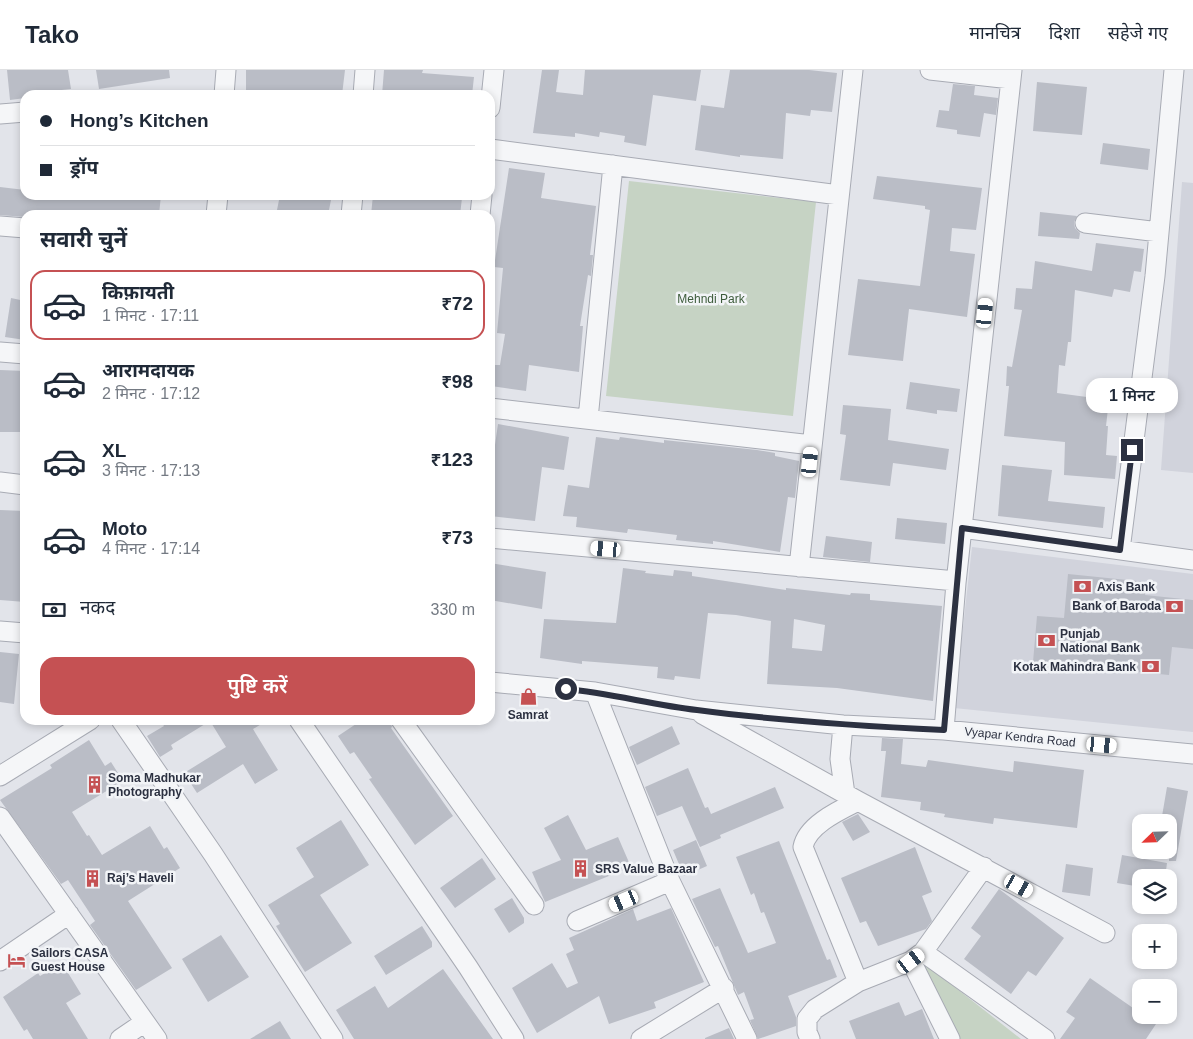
<!DOCTYPE html>
<html lang="hi">
<head>
<meta charset="utf-8">
<style>
  :root { --surface:#fff; --page:#f6f6f7; --text:#1f2937; --muted:#747a83; --line:#e0e1e3; --accent:#c55153 }
  body { margin:0; font-family:Helvetica,"Noto Sans Devanagari",sans-serif; background:var(--page); color:var(--text); height:100vh; display:flex; flex-direction:column; font-size:19px; white-space:nowrap }
  * { box-sizing:border-box; margin:0 }
  p { font-size:16px; color:var(--muted) }
  .icon { flex:none; width:28px; height:28px; fill:none; stroke:currentColor; stroke-width:2; stroke-linecap:round; stroke-linejoin:round }
  .map { position:relative; flex:1; overflow:hidden }
  .side { position:absolute; left:20px; top:140px; width:475px; height:515px; display:flex; flex-direction:column; background:var(--surface); border-radius:15px; box-shadow:0 2px 8px #0003 }
  .side>* { flex:none }
  .guide { position:absolute; left:20px; top:20px; width:475px; height:110px; border-radius:15px; box-shadow:0 2px 8px #0003; display:grid; align-content:center; height:110px; padding:0 20px; background:var(--surface) }
  .needle { width:32px; rotate:247deg }
  .buttons { position:absolute; left:1132px; top:744px; display:grid; gap:10px }
  .buttons a { display:grid; place-items:center; width:45px; height:45px; border-radius:10px; background:var(--surface); box-shadow:0 2px 8px #0003; font-size:25px }
  .end { position:absolute; width:22px; height:22px; margin:-11px; border:6px solid #2c3141; background:#fff; box-shadow:0 0 0 2px #fff }
  .from { border-radius:50% }
  .bubble { position:absolute; height:35px; border-radius:15px; background:var(--surface); box-shadow:0 2px 8px #0003; font-size:16px; font-weight:600; line-height:35px; text-align:center }
  .car { position:absolute; width:15px; height:30px; margin:-15px -8px; border-radius:6px; box-shadow:0 0 4px 1px #0007; background:linear-gradient(#fff 24%,#345 0 40%,#fff 0 76%,#345 0 86%,#fff 0) }
  .guide b { display:flex; align-items:center; gap:18px; height:48px; font-size:19px }
  .guide b+b { border-top:1px solid var(--line) }
  .guide i { width:12px; height:12px; background:var(--text) }
  ul { padding:0; list-style:none }
  li { display:flex; align-items:center; gap:15px; height:70px; margin:0 10px 8px; padding:0 10px; border:2px solid transparent; border-radius:15px }
  li div { flex:1 }
  li b { display:block; font-size:19px }
  li em { font-style:normal; font-weight:600 }
  li.active { border-color:var(--accent) }
  li>.icon { width:45px; height:45px; stroke-width:1.5 }
  h2 { padding:0 20px; font-size:22px; line-height:60px }
  .pay { display:flex; align-items:center; gap:12px; height:55px; padding:0 20px; font-size:19px }
  .pay p { margin-inline-start:auto }
  .button { display:flex; gap:10px; margin-top:auto; padding:10px 20px }
  .button a { flex:1; height:58px; border-radius:15px; background:var(--accent); color:#fff; font-size:20px; font-weight:600; line-height:58px; text-align:center }
  header { display:flex; align-items:center; gap:30px; box-sizing:border-box; height:70px; padding:0 25px; background:var(--surface); border-bottom:1px solid var(--line) }
  header strong { font-size:24px }
  nav { display:flex; gap:28px; margin-inline-start:auto; font-size:18px }
  .map>svg:first-child { display:block }
  .built { fill:#d1d3dc }
  .green { fill:#c6d3c4 }
  .building { fill:#babdc6; fill-rule:evenodd }
  .lines { fill:none; stroke-linecap:round; stroke-linejoin:round }
  .minor-casing { stroke:#a8abb4; stroke-width:21 }
  .minor { stroke:#f5f6f8; stroke-width:19 }
  .route { stroke:#2c3141; stroke-width:6 }
  .labels { text-anchor:middle; stroke-width:5; stroke-linejoin:round; paint-order:stroke }
  .park-label { font-size:12px; fill:#3c5b3a; stroke:#f2f4f7 }
  .poi-label { font-size:12px; font-weight:bold; fill:#2c3141; stroke:#f2f4f7; text-anchor:start }
  .street-label { font-size:12px; fill:#2c3141; stroke:#f2f4f7 }
</style>
</head>
<body>
<header>
<strong>Tako</strong>
<nav><a>मानचित्र</a><a>दिशा</a><a>सहेजे गए</a></nav>
</header>
<div class="map">
<svg width="1193" height="969" viewBox="0 0 1193 969">
  <rect width="100%" height="100%" fill="#e2e4ea"/>
  <!-- built -->
  <path class="built" d="M1182,112L1193,113V403L1161,400Z
    M972,477L1193,504V662L954,638Z"/>
  <!-- green -->
  <path class="green" d="M629,111L816,132L793,346L606,326Z
    M919,889L1021,969H959Z"/>
  <!-- building -->
  <path class="building" d="M7,0H68L71,19L43,22V25H25V28L10,30Z
    M96,0H169L170,8L99,19Z
    M246,0H345L342,25H246Z
    M384,0H423L422,3L474,7L472,25H382Z
    M542,0H559L556,22L583,25L585,0H701L696,31L653,25L646,76L624,72L625,66L600,62L599,67L575,63V67L533,63Z
    M730,0H809L837,3L832,42L811,40L810,46L786,43L783,89L740,85V87L695,80L701,35L724,38Z
    M1037,12L1087,17L1082,65L1033,61Z
    M953,14L975,16L974,25L998,28L996,45L984,43L980,67L957,64V60L936,57L939,40L949,41Z
    M1103,73L1150,79L1148,100L1100,94Z
    M509,98L545,103L541,128L596,136L590,185H593L591,206L588,205L580,256H583L579,302L529,295L526,321L491,316L494,295H500L505,264L497,263L503,198L494,197Z
    M877,106L982,118L976,160L952,158L950,181L975,184L967,247L909,239L903,291L848,285L858,209L920,216L930,140L925,139V136L873,129Z
    M0,117L25,120V125H161L159,145H106L75,142V145L25,147L0,145Z
    M280,125H332L328,145H276Z
    M373,125H428L462,128L460,145L408,143V145H371Z
    M1040,142L1077,146L1074,152L1075,158L1080,163L1079,169L1038,166Z
    M1096,173L1144,179L1141,202L1134,201L1130,222L1114,219L1112,227L1075,220L1071,272H1068L1065,296L1059,295L1057,323L1109,330L1106,356H1108L1106,385L1117,386L1115,409L1064,405L1065,372L1004,366L1009,316H1006L1007,296L1012,297L1022,240L1014,239L1016,218L1032,219L1035,191L1092,201Z
    M11,228L25,231V270L5,267Z
    M0,300L25,301L22,362H0Z
    M910,312L960,319L957,342L937,340V344L906,339Z
    M843,335L891,339L888,370L949,379L946,400L893,393L890,416L840,410L846,365L840,364Z
    M498,354L569,367L564,400L542,397L535,451L490,446V410Z
    M596,367L619,370L620,367L664,373V370L757,380L775,383V386L799,391L795,428L788,427L780,482L713,471V474L676,470L677,465L628,459L627,463L576,457L577,447L563,446L568,415L589,418Z
    M1002,395L1052,400L1048,431L1105,437L1103,458L998,446Z
    M0,440L25,441V532L0,530Z
    M897,448L947,453L945,474L895,469Z
    M826,466L872,472L870,492L823,487Z
    M490,493L546,502L542,539L490,530Z
    M623,498L646,501L645,503L673,506L674,500L692,502V506L786,520V518L850,525L851,523L870,524V530L942,536L933,631L837,618L767,614L771,551L736,545L708,543L700,609L675,606L674,610L657,608L658,597L582,591V594L540,588L544,549L616,553ZM794,549L825,555L822,581L792,578Z
    M1068,504L1147,512L1145,525L1193,530V579L1172,577L1169,605L1033,592L1037,546L1064,548Z
    M0,582L19,584L14,634L0,632Z
    M160,650H268L253,659L278,700L255,714L243,694L197,723L184,703L226,677L210,651L171,675L173,679L160,687L147,666L164,656Z
    M362,650H390L392,657L391,658L453,746L415,775L369,709L372,708L354,682L350,684L338,666Z
    M672,656L680,674L637,695L629,677Z
    M882,668L903,669L901,694L926,697L928,690L1013,702L1014,691L1084,700L1077,758L994,748L993,754L944,747L945,744L920,740L921,732L881,727L886,681H881Z
    M89,670L105,696L111,692L123,711L72,742L87,766L89,765L102,785L150,756L164,779L167,777L180,798L128,831L172,898L136,920L90,855L95,851L68,810L61,814L0,730L52,698L50,695Z
    M688,698L705,738L708,737L711,744L775,717L784,738L720,765L721,768L700,777L682,736L657,746L645,717Z
    M1167,717L1188,721L1176,791H1169V752H1161Z
    M858,744L870,762L853,771L842,752Z
    M568,745L586,780L618,767L631,797L545,832L532,802L561,790L544,758Z
    M341,750L369,795L320,825L352,873L305,902L276,856L280,854L268,835L314,807L296,778Z
    M696,770L707,796L684,806L673,780Z
    M779,771L827,890L830,889L837,907L788,926L796,947V956L758,969L750,950L754,949L744,922L738,925L718,876L715,877L692,829L720,818L748,883L776,873L764,842L761,843L754,823L751,825L736,787Z
    M915,777L932,822L922,826L932,851L926,859L878,876L866,851L860,853L841,808Z
    M1122,785L1167,793L1165,808H1141V817L1117,813Z
    M482,788L496,809L455,838L440,818Z
    M1066,794L1093,798L1090,826L1062,822Z
    M999,819L1064,868L1036,906L1028,901L1011,924L964,889L981,866L971,858Z
    M512,828L524,848V853L509,863L494,839Z
    M671,838L704,912L654,932L656,938L609,954L599,926L537,963L512,918L552,893L567,918L578,913L566,884L574,880L569,868L633,839L637,851Z
    M422,856L432,872V877L386,905L374,886Z
    M221,865L249,907L208,932L182,889Z
    M62,893L81,924L66,933L88,969H33L27,959L24,961L3,927L38,903L40,906Z
    M443,899L493,969H354L336,940L375,916L388,938Z
    M1090,908L1156,954L1146,969H1060L1075,948L1066,942Z
    M899,932L905,946L922,939L934,969H856L849,951Z
    M280,951L291,969H250Z
    M729,958L734,969H705V968Z"/>
  <g class="lines">
    <defs>
      <path id="minor" d="M930,0L1011,9
        M224,25L226,0
        M363,25L365,0
        M490,38L494,0
        M0,44L25,42
        M490,79L839,125
        M216,145L218,125
        M351,145L353,125
        M480,145L482,125
        M1085,153L1159,162
        M0,156L25,158
        M0,282L25,284
        M490,338L812,375
        M588,349L613,95
        M0,412L25,415
        M962,458L1193,490
        M490,468L956,511
        M1120,480L1155,206L1174,0
        M799,497L853,0
        M0,561L25,563
        M490,612L595,622L696,640L843,655L944,660L1193,684
        M595,622L670,811L747,969
        M702,644L858,731L1105,863
        M121,650L213,784L333,969
        M299,650L468,897L514,969
        M401,650L534,835
        M843,655L840,689L845,724
        M944,660L956,513L1012,0
        M0,706L90,650
        M858,731C840,740 807,755 803,777L858,912
        M0,747L157,969
        M577,851L670,811
        M923,882L1045,969
        M0,891L69,844
        M911,891L950,969
        M120,969L145,952
        M641,969L724,918
        M810,969L807,962V949L815,939L858,912L911,891L923,882L984,797"/>
    </defs>
    <!-- minor casing -->
    <use href="#minor" class="minor-casing"/>
    <!-- minor -->
    <use href="#minor" class="minor"/>
  </g>
  <g class="lines">
    <!-- route -->
    <path class="route" d="M566,619C610,623 653,635 697,640C779,651 862,656 944,660L962,458L1120,480L1132,380"/>
  </g>
  <!-- icons -->
  <defs>
    <symbol id="bank-bare" viewBox="-9 -9 18 18"><path d="M-6-4H6V4H-6ZM0-2.3a2.3 2.3 0 1 0 0 4.6a2.3 2.3 0 1 0 0-4.6Z" fill="#c55153" stroke="#f2f4f7" stroke-width="2.5" paint-order="stroke"/></symbol>
    <symbol id="shop-bare" viewBox="-9 -9 18 18"><path d="M-5-2.5h2.3a2.7 3.5 0 0 1 5.4 0H5L5.5 6h-11ZM-1.5-2.5h3a1.5 2.3 0 0 0-3 0Z" fill="#c55153" stroke="#f2f4f7" stroke-width="2.5" paint-order="stroke"/></symbol>
    <symbol id="building-bare" viewBox="-9 -9 18 18"><path d="M-4-6H4V6H1V3H-1V6H-4ZM-2.5-4.3h1.7v1.8h-1.7ZM.8-4.3h1.7v1.8H.8ZM-2.5-1h1.7V.8h-1.7ZM.8-1h1.7V.8H.8Z" fill="#c55153" stroke="#f2f4f7" stroke-width="2.5" paint-order="stroke"/></symbol>
    <symbol id="hotel-bare" viewBox="-9 -9 18 18"><path d="M-6-4.5h1.5V1H6V5H4.5V3h-9V5H-6ZM-4 0a1.8 1.8 0 1 1 3.6 0ZM.5 0V-2.5h3Q6-2.5 6 0Z" fill="#c55153" stroke="#f2f4f7" stroke-width="2.5" paint-order="stroke"/></symbol>
  </defs>
  <g fill-rule="evenodd">
    <use href="#bank-bare" x="1070" y="504" width="25" height="25"/>
    <use href="#bank-bare" x="1162" y="524" width="25" height="25"/>
    <use href="#bank-bare" x="1034" y="558" width="25" height="25"/>
    <use href="#bank-bare" x="1138" y="584" width="25" height="25"/>
    <use href="#shop-bare" x="516" y="614" width="25" height="25"/>
    <use href="#building-bare" x="82" y="702" width="25" height="25"/>
    <use href="#building-bare" x="568" y="786" width="25" height="25"/>
    <use href="#building-bare" x="80" y="796" width="25" height="25"/>
    <use href="#hotel-bare" x="4" y="878" width="25" height="25"/>
  </g>
  <g class="labels">
    <!-- park labels -->
    <g class="park-label">
      <text x="711" y="233">Mehndi Park</text>
    </g>
    <!-- poi labels -->
    <g class="poi-label">
      <text x="1097" y="521">Axis Bank</text>
      <text x="1161" y="540" text-anchor="end">Bank of Baroda</text>
      <text x="1060" y="568">Punjab<tspan x="1060" dy="14">National Bank</tspan></text>
      <text x="1136" y="601" text-anchor="end">Kotak Mahindra Bank</text>
      <text x="528" y="649" text-anchor="middle">Samrat</text>
      <text x="108" y="712">Soma Madhukar<tspan x="108" dy="14">Photography</tspan></text>
      <text x="595" y="803">SRS Value Bazaar</text>
      <text x="107" y="812">Raj’s Haveli</text>
      <text x="31" y="887">Sailors CASA<tspan x="31" dy="14">Guest House</tspan></text>
    </g>
    <!-- street labels -->
    <g class="street-label">
      <text transform="translate(1020 667) rotate(6)" y="4">Vyapar Kendra Road</text>
    </g>
  </g>
</svg>
<div class="buttons">
<a><svg class="needle" viewBox="-14 -14 28 28"><path d="M0-13l5 13h-10z" fill="#e53935"/><path d="M0 13l5-13h-10z" fill="#747a83"/></svg></a>
<a><svg class="icon" aria-label="layers" viewBox="0 0 24 24"><path d="M12 4l9 5-9 5-9-5zM3 14l9 5 9-5"/></svg></a>
<a>+</a>
<a>−</a>
</div>
<i class="end from" style="left:566px;top:619px"></i>
<i class="end" style="left:1132px;top:380px"></i>
<div class="bubble" style="left:1086px;top:308px;width:92px">1 मिनट</div>
<i class="car" style="left:985px;top:243px;rotate:6deg"></i>
<i class="car" style="left:810px;top:392px;rotate:6deg"></i>
<i class="car" style="left:606px;top:479px;rotate:275deg"></i>
<i class="car" style="left:1102px;top:675px;rotate:95deg"></i>
<i class="car" style="left:1019px;top:816px;rotate:119deg"></i>
<i class="car" style="left:624px;top:831px;rotate:247deg"></i>
<i class="car" style="left:911px;top:891px;rotate:53deg"></i>
<div class="guide">
<b><i class="from"></i>Hong’s Kitchen</b>
<b><i></i>ड्रॉप</b>
</div>
<section class="side">
<h2>सवारी चुनें</h2>
<ul>
<li class="active"><svg class="icon" aria-label="car" viewBox="0 0 24 24"><path d="M5 17H2v-5l4-1 3-4h7l3 4 3 1v5h-3M9 17h6M6 11h13"/><circle cx="7" cy="17" r="2"/><circle cx="17" cy="17" r="2"/></svg><div><b>किफ़ायती</b><p>1 मिनट · 17:11</p></div><em>₹72</em></li>
<li><svg class="icon" aria-label="car" viewBox="0 0 24 24"><path d="M5 17H2v-5l4-1 3-4h7l3 4 3 1v5h-3M9 17h6M6 11h13"/><circle cx="7" cy="17" r="2"/><circle cx="17" cy="17" r="2"/></svg><div><b>आरामदायक</b><p>2 मिनट · 17:12</p></div><em>₹98</em></li>
<li><svg class="icon" aria-label="car" viewBox="0 0 24 24"><path d="M5 17H2v-5l4-1 3-4h7l3 4 3 1v5h-3M9 17h6M6 11h13"/><circle cx="7" cy="17" r="2"/><circle cx="17" cy="17" r="2"/></svg><div><b>XL</b><p>3 मिनट · 17:13</p></div><em>₹123</em></li>
<li><svg class="icon" aria-label="car" viewBox="0 0 24 24"><path d="M5 17H2v-5l4-1 3-4h7l3 4 3 1v5h-3M9 17h6M6 11h13"/><circle cx="7" cy="17" r="2"/><circle cx="17" cy="17" r="2"/></svg><div><b>Moto</b><p>4 मिनट · 17:14</p></div><em>₹73</em></li>
</ul>
<div class="pay"><svg class="icon" aria-label="cash" viewBox="0 0 24 24"><path d="M3 7h18v10H3z"/><circle cx="12" cy="12" r="2"/></svg>नकद<p>330 m</p></div>
<div class="button"><a>पुष्टि करें</a></div>
</section>
</div>
</body>
</html>
